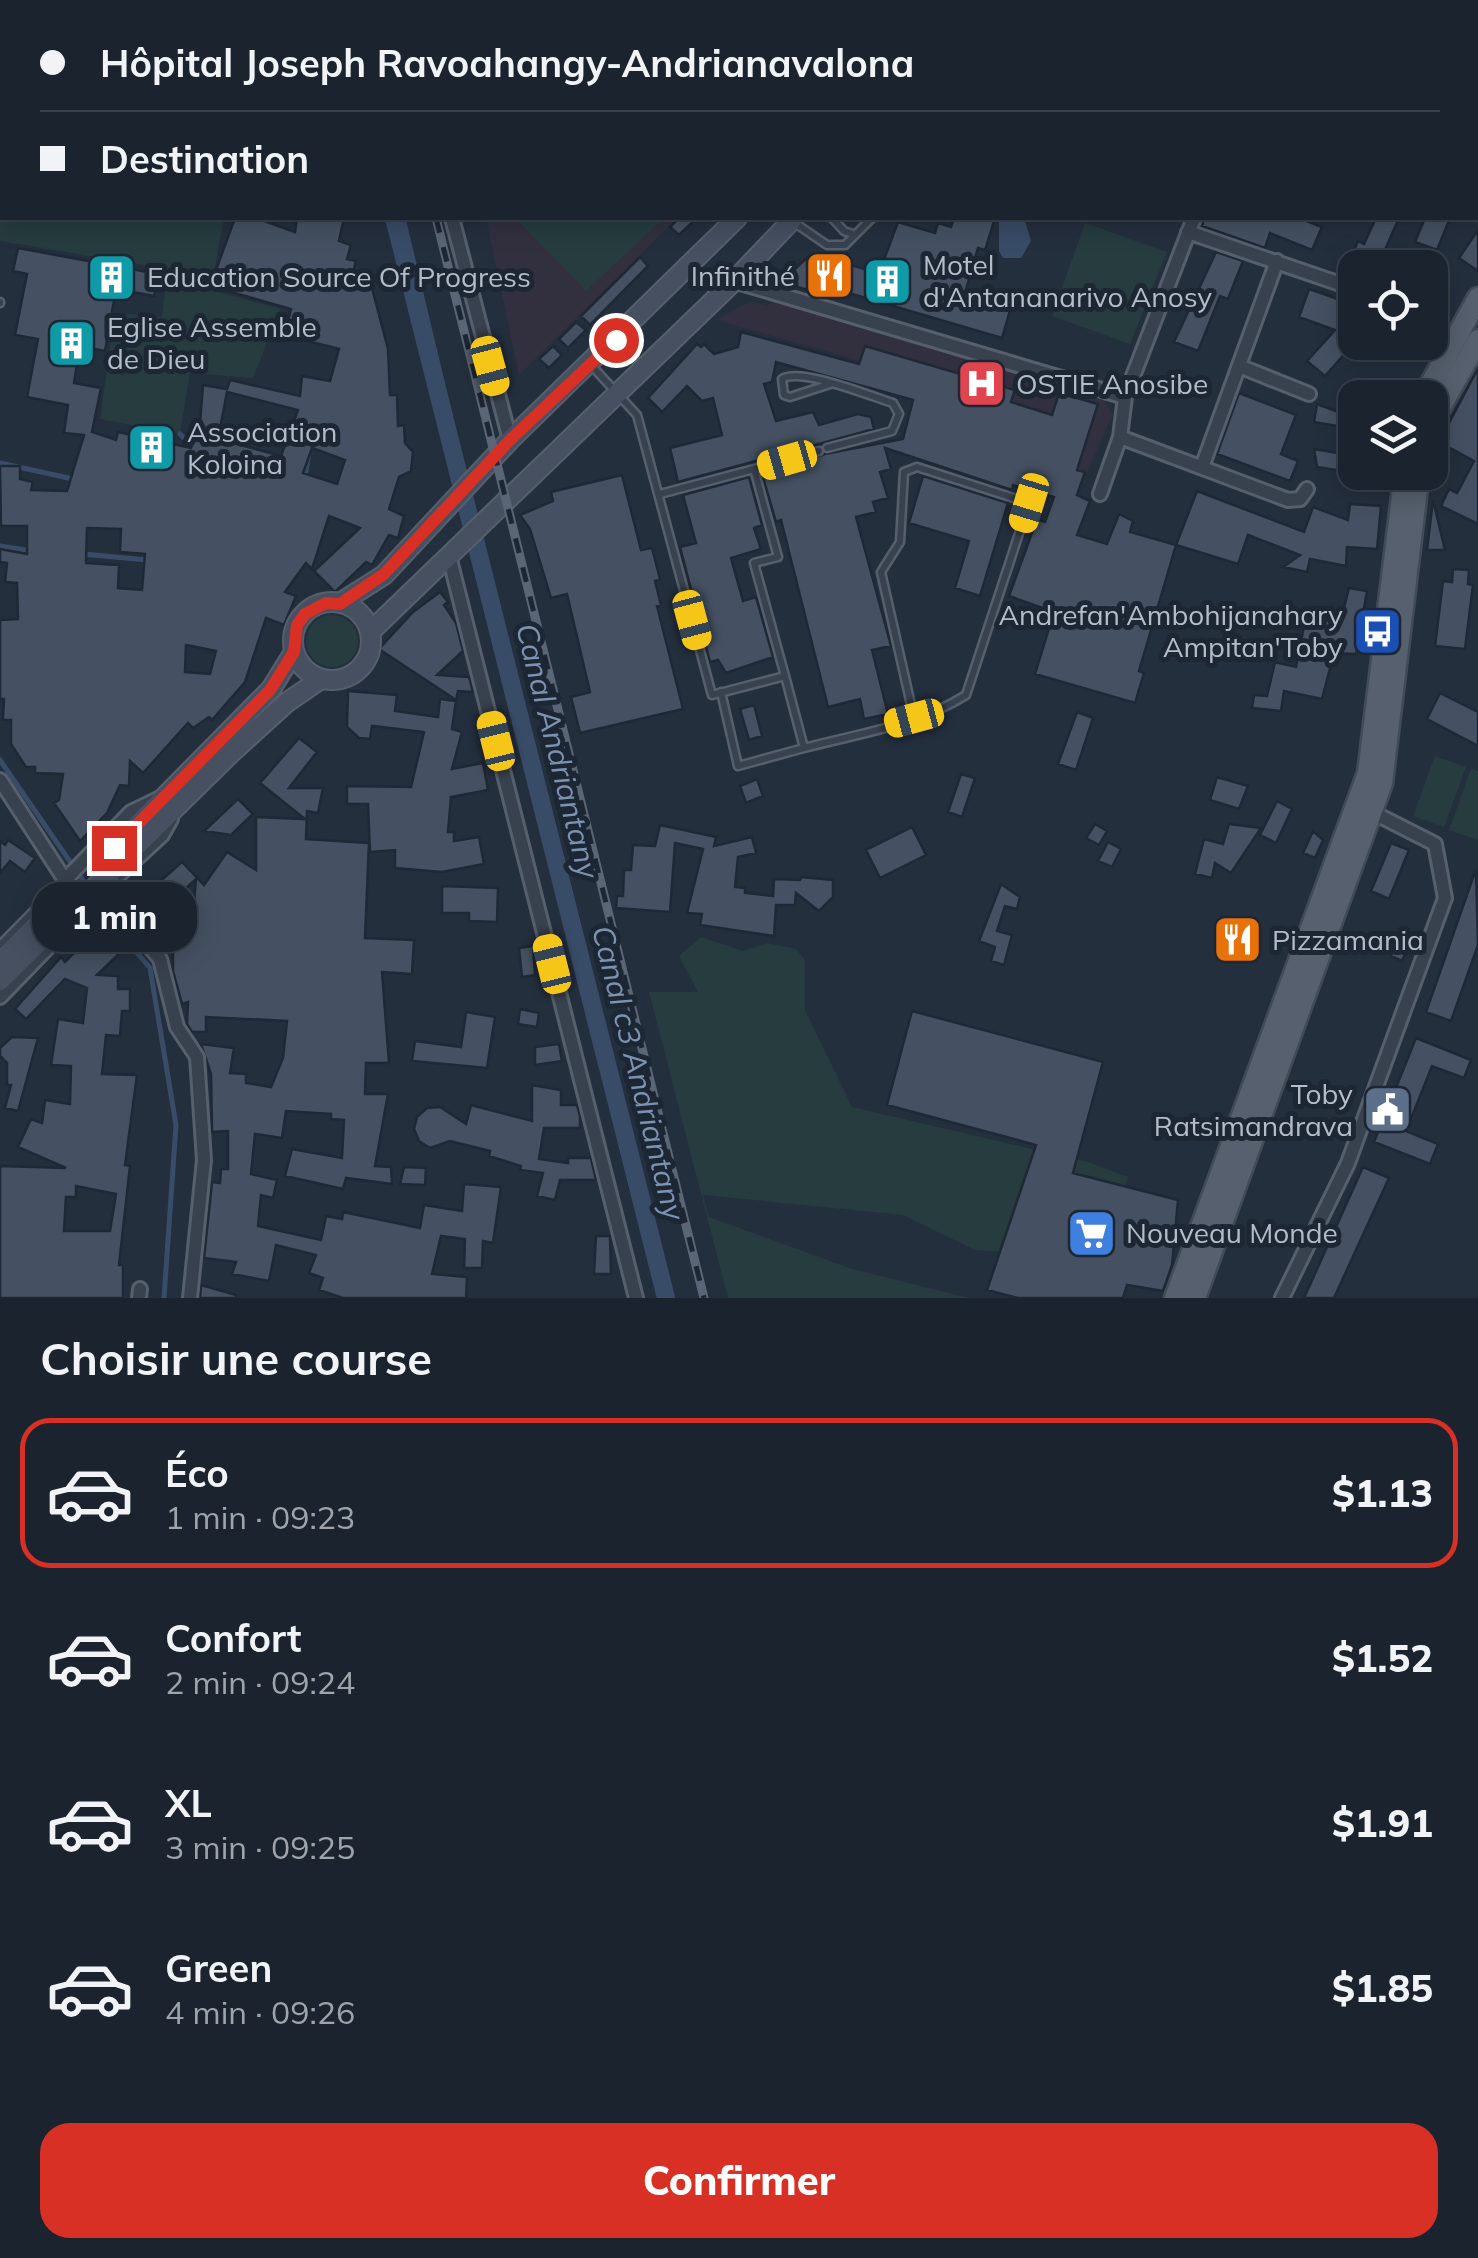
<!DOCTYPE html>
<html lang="fr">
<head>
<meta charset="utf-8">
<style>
  :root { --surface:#1b232e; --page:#242b36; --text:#f1f3f6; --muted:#a0a4aa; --line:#39404a; --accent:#d93025 }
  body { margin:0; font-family:Mulish,sans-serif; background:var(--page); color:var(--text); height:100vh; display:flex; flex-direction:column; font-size:38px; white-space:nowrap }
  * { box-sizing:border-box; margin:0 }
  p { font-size:32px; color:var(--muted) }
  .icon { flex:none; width:55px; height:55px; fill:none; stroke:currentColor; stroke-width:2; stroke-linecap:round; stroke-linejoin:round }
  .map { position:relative; height:1298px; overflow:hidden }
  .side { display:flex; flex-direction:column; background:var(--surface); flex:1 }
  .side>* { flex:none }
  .guide { position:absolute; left:0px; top:0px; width:1480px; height:220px; box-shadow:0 5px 25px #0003,0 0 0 2px var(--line); display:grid; align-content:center; height:220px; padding:0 40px; background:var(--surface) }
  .buttons { position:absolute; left:1338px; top:250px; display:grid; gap:20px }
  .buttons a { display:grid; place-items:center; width:110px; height:110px; border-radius:20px; background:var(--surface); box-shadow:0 5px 25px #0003,0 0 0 2px var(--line); font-size:50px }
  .end { position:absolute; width:45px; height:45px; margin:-22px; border:12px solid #d93025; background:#fff; box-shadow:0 0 0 5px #fff }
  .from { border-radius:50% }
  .bubble { position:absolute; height:70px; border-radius:30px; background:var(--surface); box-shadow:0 5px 25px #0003,0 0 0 2px var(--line); font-size:32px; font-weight:800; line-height:70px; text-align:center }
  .car { position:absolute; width:30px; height:60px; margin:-30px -15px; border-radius:12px; box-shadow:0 0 8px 2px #0007; background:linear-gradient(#f5c518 24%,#345 0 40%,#f5c518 0 76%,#345 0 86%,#f5c518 0) }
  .guide b { display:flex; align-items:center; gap:35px; height:95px; font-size:38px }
  .guide b+b { border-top:2px solid var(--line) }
  .guide i { width:25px; height:25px; background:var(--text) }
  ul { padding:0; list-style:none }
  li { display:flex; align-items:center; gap:30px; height:150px; margin:0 20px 15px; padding:0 20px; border:5px solid transparent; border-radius:30px }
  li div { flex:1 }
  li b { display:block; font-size:38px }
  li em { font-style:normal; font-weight:800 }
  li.active { border-color:var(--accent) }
  li>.icon { width:90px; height:90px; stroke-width:1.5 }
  h2 { padding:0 40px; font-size:45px; line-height:120px }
  .button { display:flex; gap:20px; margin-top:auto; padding:20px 40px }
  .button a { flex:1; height:115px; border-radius:30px; background:var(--accent); color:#fff; font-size:40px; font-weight:800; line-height:115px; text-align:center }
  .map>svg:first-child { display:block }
  .medical { fill:#32303f }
  .green { fill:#263c3f }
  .water { fill:#394c67 }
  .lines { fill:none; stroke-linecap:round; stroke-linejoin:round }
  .stream { stroke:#394c67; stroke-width:5 }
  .canal { stroke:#394c67; stroke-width:18 }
  .building { fill:#455162; stroke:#1f2835; stroke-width:2.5; fill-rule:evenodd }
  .service-casing { stroke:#565f6c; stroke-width:11 }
  .minor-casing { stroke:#565f6c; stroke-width:18 }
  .secondary-casing { stroke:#565f6c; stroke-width:22 }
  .primary-casing { stroke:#414a57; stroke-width:25 }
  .service { stroke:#38414e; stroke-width:6 }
  .minor { stroke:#38414e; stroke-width:12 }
  .secondary { stroke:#465061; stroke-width:18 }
  .primary { stroke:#56606e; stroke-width:20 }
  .rail-casing { stroke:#5a6575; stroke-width:9 }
  .rail { stroke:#1d2633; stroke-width:5; stroke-dasharray:15; stroke-linecap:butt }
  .route { stroke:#d93025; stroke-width:12 }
  .labels { text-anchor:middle; stroke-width:10; stroke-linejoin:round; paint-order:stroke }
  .poi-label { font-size:28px; fill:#b4bcc9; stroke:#1d2633; text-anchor:start }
  .water-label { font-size:30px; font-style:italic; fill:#7c92b1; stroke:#1d2633 }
</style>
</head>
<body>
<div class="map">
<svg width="1478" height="1298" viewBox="0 0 1478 1298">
  <rect width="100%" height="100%" fill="#242f3e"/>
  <!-- medical -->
  <path class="medical" d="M435,0H898L896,2Z
    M486,218H677L519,375Z
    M751,301L766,306L773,302L1104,400L1113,415L1087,472L914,416L924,379L716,320Z"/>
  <!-- green -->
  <path class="green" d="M0,199L2,218H224L211,290L280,309L253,378L190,373L180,434L100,419L115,313L162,317L167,269L0,241Z
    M515,218H664L586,291Z
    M1085,223L1167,252L1130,344L1052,316Z
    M306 641a26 26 0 1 1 52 0a26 26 0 1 1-52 0Z
    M1435,756L1466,767L1444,827L1413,816Z
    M1471,769L1478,771V840L1449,830Z
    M701,937L743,951L767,943L796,949L805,960V1010L852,1107L1088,1162L1128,1177L1111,1232L1051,1255L975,1250L903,1215L703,1195L709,1217L852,1269L969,1298H728L649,992H698L679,956Z"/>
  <!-- water -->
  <path class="water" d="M999,218L1025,221L1031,241L1021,258H1003L999,251Z"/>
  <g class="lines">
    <!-- stream -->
    <path class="stream" d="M351,0V2
      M403,218L466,482
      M180,434L196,450
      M0,463L73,479
      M305,477L310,445
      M469,493L475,521
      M479,537L671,1298
      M0,546L32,551
      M83,554L147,560
      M0,760L115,927L150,968L176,1125L164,1298"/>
    <!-- canal -->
    <path class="canal" d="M340,0V2
      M394,218L666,1298"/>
  </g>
  <!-- building -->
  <path class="building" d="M235,218H265L264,221L295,232L297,218H344L339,241L351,245L347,259L356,261L352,277L364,275L367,289L372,288L388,349L390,395H397L398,426L404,425L405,443L413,452L411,471L399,477L389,509L404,516L398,538L389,535L372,565L366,562L335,592L314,571L360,528L329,516L312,569L306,563L285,592L296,596L284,625L266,618L245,682L212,720L209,717L193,728L188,723L143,773L130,761L129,786L120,785L107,813L80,841L54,803L59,800L63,774L35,773V767H26L11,744V720H3L4,699H0V620L18,619L17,583L5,582L7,563L0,562V549L27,554V526H1L0,466H20V479L33,482L31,490L67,491L84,435L64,433L68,405L27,397L38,339L15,335L27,274L13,271L18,248L158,274L154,296L116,289L105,351L80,346L74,383L101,388L92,432L116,440L118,432L191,448L194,435L199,436L203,385L227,389L230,380L300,396L302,376L330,381L339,349L284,335L291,309L224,290L230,274L216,270ZM227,392L298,410L281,456L218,439ZM312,448L345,460L337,484L303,473ZM87,528L121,529L120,552L145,554L142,590L118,588L119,565L86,563ZM186,645L216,651L210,674L185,672Z
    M679,218H697L679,235L670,227Z
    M954,218H995L985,250L978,248L965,293L1011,307L1002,338L849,293H839L838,299L781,282L811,254L879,273L898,222L935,233L938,223L951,227Z
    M1204,218H1299L1322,227L1312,250L1270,233L1265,248L1202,226Z
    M1376,218H1399L1384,252L1389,255L1384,268L1348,264L1358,241L1364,244Z
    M1425,218H1450L1437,250L1415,242Z
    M1478,230V271L1459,258Z
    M1216,252L1243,261L1228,299L1220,296L1198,351L1174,342Z
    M640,257L648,266L590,325L581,316Z
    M1309,289L1355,305V342L1325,376L1307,361L1335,330L1299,317Z
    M576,322L586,330L568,348L559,339Z
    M741,332L859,364L865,346L1015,390L1011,402L1052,415L1059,393L1098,404L1077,470L1085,472L1077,495L1090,501L1077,535L1107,544L1119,514L1133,521L1130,532L1176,545L1139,671L1144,673L1135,703L1035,674L1054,612L1009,596L1037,519L1045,522L1054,497L1013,485L1012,490L885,448L891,469L880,472L888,498L873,502L876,512L856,517L891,646L872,650L888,714L864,719L860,699L828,707L781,520L776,522L762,474L825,454L903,439L913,400L776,362L772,382L764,384L776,421L813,412L819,425L858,414L871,417L874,429L678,482L670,448L722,435L713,398L702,401L687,386L662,412L648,398L697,344L701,347L704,344L714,354L738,347Z
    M553,346L562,355L549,368L539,359Z
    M1478,368V524L1441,506L1449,489L1457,493L1474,461L1439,442Z
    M1239,393L1296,415L1281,454L1298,461L1290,481L1217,454Z
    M1317,404L1355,418V429L1314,422Z
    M1314,449L1355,456V473L1317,467Z
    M622,475L641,550L652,548L660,579L655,581L661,605L657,606L683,709L580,733L571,697L590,692L567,594L551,598L530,529L520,515L553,501L551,492Z
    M923,476L1008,503L980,596L955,588L969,541L909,523Z
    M749,477L762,525L754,528L761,549L731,558L743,601L756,597L773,657L726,673L718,660L710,662L680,547L696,543L683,495Z
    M1197,491L1304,532L1313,507L1348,520L1350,504L1381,506L1377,549L1347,547L1346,566L1310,559L1307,572L1283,567L1300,555L1248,535L1238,564L1176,545Z
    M1433,500L1445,550H1427Z
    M1453,569L1469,570L1468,584L1473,585L1465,649L1435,646L1443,581L1452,582Z
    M1349,588L1367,591L1356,654L1334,653L1322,699L1284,691L1281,711L1252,708L1254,695L1267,696L1275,662L1296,667L1306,616L1340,623Z
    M440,592L448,602L444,605L456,623L463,651L437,675L469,677L473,692L458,691L456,700L379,649L413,612Z
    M348,691L397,695L395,711L438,717L440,699L456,701L452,729L462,732L452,769L483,763L488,790L451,797L448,832H454V841L479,837L484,864L442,872L395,868V850L370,852L368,804H347V786L411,787L424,732L372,726L370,739L359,738L347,727Z
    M1440,693L1478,712V746L1427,719Z
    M754,705L762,736L749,740L740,709Z
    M1077,712L1093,718L1076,770L1058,764Z
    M299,738L317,752L289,788H323L318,813L307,811L306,839L369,843L365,938L414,940L412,974L382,972L389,1063H366L365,1094H388L375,1166L391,1167L392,1184L346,1178L343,1189L285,1176L292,1149L342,1158L344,1120L331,1119V1114L286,1111L282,1138L255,1134L251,1174L277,1180L273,1198L261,1195L258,1226L321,1240L326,1216L342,1219L343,1212L420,1228L424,1205L462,1211L464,1184L501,1187L493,1243L483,1241L482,1268H464L465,1239L441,1236L432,1274L467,1277L466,1298H343L319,1290L323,1278L309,1273L316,1255L276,1245L269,1281L232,1274L236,1262L204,1258L212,1182L220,1183L221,1169H228V1131L212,1132L211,1074L201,1044L234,1048L230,1073L246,1074V1083L271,1087L283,1058L287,1021L206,1017V1032H192L187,1024L188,1002L182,1004L173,971V950H167L168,930L157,940L145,925L192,927L196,879L154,919L131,900L143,886L149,891L182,862L204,885L227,852L256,870V817L305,819L260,783Z
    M961,774L975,778L962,817L948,812Z
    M1217,777L1248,786L1239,809L1210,800Z
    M757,779L763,796L746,803L740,786Z
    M238,799L253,814L231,835L204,831Z
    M1277,801L1292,809L1276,843L1260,835Z
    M1095,824L1107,831L1099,845L1086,838Z
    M1229,824L1261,828L1231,873L1215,863L1212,878L1195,874L1204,839L1223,844Z
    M660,825L716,837L714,846L752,837L756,853L738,857L735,887L745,888V893L773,896L774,879L800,880L801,877L833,880V897L819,911L796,893L795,905H776L774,936L700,925L702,914L687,913L703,849L675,843L670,912L616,908L617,896H623L624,870H631L633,845L655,846Z
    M912,827L926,855L880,878L866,850Z
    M1313,831L1323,840L1315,858L1303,853Z
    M8,840L35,858L25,872L10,861L0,873V841L5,845Z
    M1108,842L1121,849L1112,867L1098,861Z
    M1391,843L1409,850L1389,899L1371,891Z
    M1476,869L1478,945L1451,1021L1426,1012Z
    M1001,884L1020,897L1017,909L1005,906L997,931L1012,935L1004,965L991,961L995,947L979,941Z
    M442,886L498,888L497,922L469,921V913H442Z
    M107,936L122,951L97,975L118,976V989H130V1011H122L120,1036L106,1035L102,1074L137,1075L125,1165L130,1166L119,1265H123V1298H0V1166L66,1168L18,1147L31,1119L42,1123L45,1100L70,1104L71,1066L51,1065L58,1019L83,1023L87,988L65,979L26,1019L15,1009L61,957L65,962L87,940L96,948ZM76,1186L116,1194L110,1231H64L66,1197H76Z
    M1399,938L1410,943L1402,961L1391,956Z
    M533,946L535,975L522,977L519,948Z
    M520,1009L539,1013L537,1027L518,1024Z
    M912,1011L1103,1062L1073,1173L1178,1200L1172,1265L1163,1291L1127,1285L1123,1298H1018L987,1290L1036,1145L887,1105Z
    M466,1012L495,1017L487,1068L412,1061L415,1041L461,1047Z
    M12,1037L38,1038L18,1111L5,1108L11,1085H7V1063L0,1056V1048Z
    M1416,1038L1471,1060L1464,1078L1432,1066L1406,1131L1438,1144L1430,1164L1374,1142Z
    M559,1044L562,1061L535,1065V1047Z
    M532,1085L561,1090V1105H577L580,1116V1128H544L539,1159L568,1163V1158H591L596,1180H560L555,1200L537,1196L543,1173L520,1170L521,1166L489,1156L490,1151L450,1141L430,1148L419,1141L414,1129L417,1117L427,1108L440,1107L466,1124L471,1105L532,1121Z
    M404,1167L426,1168L425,1185L400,1184Z
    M1363,1167L1389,1178L1334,1298H1304Z
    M596,1236H610L611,1274H594Z
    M201,1285L236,1295V1298H200Z"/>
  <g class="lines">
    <defs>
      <path id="service" d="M861,2L862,0
        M832,218L844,231L855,235
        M792,221L827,245H845L872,218
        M0,303V302
        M591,365L637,415L712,695L785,676L804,748C857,734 919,725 966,695L1029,503L917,467L904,472L900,542L881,572L914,718
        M827,448L892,431L899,414L893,403C870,396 800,367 782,379L784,395L790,397L830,384
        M754,469L819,451
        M660,494L754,469L778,557L754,563L785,676
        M721,692L738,766L804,748
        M0,945L64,880"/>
      <path id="minor" d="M396,0V2
        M452,218L510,440
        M1188,232L1355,289
        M734,281L1125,397
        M1239,366L1309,394
        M1120,437L1288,500L1300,499L1307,489
        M1202,467L1277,261
        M1100,494L1120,437L1125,397L1194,218
        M449,556L636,1298
        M0,780L65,880L131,812L158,799
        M120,874L162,835L171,819
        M107,886L121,913L160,959L177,1027L197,1057L204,1160L190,1298
        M0,997L88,906
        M139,1298L140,1289
        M1282,1298L1348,1163L1445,898L1435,844L1374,813"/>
      <path id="secondary" d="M950,2L953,0
        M1014,2L1017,0
        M293 641a39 39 0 1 1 78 0a39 39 0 1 1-78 0Z
        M340,603L384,575L510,440L737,218
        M370,632L734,281L794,218
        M105,857L271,689L294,652
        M0,962L62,900
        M0,981L231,753L286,703L321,679"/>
      <path id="primary" d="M1423,398L1478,298
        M1430,426L1478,340
        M1175,1298L1368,773L1405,472
        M1195,1298L1382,783L1419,472"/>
    </defs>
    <!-- service casing -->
    <use href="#service" class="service-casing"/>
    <!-- minor casing -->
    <use href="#minor" class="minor-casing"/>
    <!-- secondary casing -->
    <use href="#secondary" class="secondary-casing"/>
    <!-- primary casing -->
    <use href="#primary" class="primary-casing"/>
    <!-- service -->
    <use href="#service" class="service"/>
    <!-- minor -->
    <use href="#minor" class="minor"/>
    <!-- secondary -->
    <use href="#secondary" class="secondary"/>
    <!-- primary -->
    <use href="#primary" class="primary"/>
    <defs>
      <path id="rail" d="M382,0V2
        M436,218L704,1298"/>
    </defs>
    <!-- rail casing -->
    <use href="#rail" class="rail-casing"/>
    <!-- rail -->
    <use href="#rail" class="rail"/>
  </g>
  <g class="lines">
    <!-- route -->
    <path class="route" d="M114,848L270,690L294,652L297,625L305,614L326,603L340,604L384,574L510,440L616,340"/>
  </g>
  <!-- icons -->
  <defs>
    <symbol id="restaurant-square" viewBox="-11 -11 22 22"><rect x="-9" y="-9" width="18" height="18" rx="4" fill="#e8710a" stroke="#1d2633"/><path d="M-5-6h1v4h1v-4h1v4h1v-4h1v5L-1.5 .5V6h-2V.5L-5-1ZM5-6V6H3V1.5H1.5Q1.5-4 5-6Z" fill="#fff"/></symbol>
    <symbol id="building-square" viewBox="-11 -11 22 22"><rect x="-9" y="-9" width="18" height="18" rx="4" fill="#0f9aa8" stroke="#1d2633"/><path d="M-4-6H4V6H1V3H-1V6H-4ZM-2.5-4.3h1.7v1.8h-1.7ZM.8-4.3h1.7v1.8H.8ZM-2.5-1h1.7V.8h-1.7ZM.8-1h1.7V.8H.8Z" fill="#fff"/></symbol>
    <symbol id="hospital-square" viewBox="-11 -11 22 22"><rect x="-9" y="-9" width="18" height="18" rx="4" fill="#e0444e" stroke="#1d2633"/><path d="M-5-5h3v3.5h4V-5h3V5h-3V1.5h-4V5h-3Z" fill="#fff"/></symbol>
    <symbol id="bus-square" viewBox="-11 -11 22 22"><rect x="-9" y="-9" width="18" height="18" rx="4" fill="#1a4fb4" stroke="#1d2633"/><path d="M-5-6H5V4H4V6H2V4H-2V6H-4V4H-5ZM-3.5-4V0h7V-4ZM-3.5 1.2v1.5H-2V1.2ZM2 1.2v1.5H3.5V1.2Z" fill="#fff"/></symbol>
    <symbol id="civic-square" viewBox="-11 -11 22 22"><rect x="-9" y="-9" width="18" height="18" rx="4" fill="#5c6f8a" stroke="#1d2633"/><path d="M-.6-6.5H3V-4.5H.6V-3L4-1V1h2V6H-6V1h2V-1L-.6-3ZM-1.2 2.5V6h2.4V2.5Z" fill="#fff"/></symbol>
    <symbol id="supermarket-square" viewBox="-11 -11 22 22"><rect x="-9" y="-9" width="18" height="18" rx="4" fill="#3f7fe0" stroke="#1d2633"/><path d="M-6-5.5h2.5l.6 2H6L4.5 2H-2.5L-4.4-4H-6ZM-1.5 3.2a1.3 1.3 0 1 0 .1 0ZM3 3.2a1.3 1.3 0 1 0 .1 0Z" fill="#fff"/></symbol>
  </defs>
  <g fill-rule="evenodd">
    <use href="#restaurant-square" x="802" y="248" width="55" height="55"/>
    <use href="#building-square" x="84" y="250" width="55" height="55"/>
    <use href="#building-square" x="860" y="254" width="55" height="55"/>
    <use href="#building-square" x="44" y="316" width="55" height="55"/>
    <use href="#hospital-square" x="954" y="356" width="55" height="55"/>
    <use href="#building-square" x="124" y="420" width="55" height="55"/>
    <use href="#bus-square" x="1350" y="604" width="55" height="55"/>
    <use href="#restaurant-square" x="1210" y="912" width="55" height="55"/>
    <use href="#civic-square" x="1360" y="1082" width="55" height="55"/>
    <use href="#supermarket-square" x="1064" y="1206" width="55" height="55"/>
  </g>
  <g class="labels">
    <!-- poi labels -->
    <g class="poi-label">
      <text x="923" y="275">Motel<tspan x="923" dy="32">d'Antananarivo Anosy</tspan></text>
      <text x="795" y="286" text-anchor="end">Infinithé</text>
      <text x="147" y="287">Education Source Of Progress</text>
      <text x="107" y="337">Eglise Assemble<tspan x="107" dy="32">de Dieu</tspan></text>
      <text x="1016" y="394">OSTIE Anosibe</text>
      <text x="187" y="442">Association<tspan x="187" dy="32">Koloina</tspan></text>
      <text x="1343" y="625" text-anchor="end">Andrefan'Ambohijanahary<tspan x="1343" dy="32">Ampitan'Toby</tspan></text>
      <text x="1272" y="950">Pizzamania</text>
      <text x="1353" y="1104" text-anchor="end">Toby<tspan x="1353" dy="32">Ratsimandrava</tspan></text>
      <text x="1126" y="1243">Nouveau Monde</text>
    </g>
    <!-- water labels -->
    <g class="water-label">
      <text transform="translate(557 751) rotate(76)" y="10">Canal Andriantany</text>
      <text transform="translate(638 1073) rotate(76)" y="10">Canal c3 Andriantany</text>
    </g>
  </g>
</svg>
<div class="buttons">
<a><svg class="icon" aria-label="locate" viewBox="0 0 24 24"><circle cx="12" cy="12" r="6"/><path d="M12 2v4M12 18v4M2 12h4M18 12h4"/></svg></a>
<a><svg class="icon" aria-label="layers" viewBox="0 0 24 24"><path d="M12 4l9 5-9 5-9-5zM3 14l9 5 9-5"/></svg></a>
</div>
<i class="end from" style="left:616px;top:340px"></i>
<i class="end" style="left:114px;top:848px"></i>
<div class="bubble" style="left:32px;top:882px;width:165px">1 min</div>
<i class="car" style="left:490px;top:366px;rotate:165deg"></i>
<i class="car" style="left:787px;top:460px;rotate:254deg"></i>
<i class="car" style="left:1029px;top:503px;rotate:197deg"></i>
<i class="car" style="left:692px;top:620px;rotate:165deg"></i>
<i class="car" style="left:914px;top:718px;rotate:255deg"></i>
<i class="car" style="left:496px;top:741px;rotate:346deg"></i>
<i class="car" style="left:552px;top:964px;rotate:346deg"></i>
<div class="guide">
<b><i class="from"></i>Hôpital Joseph Ravoahangy-Andrianavalona</b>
<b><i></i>Destination</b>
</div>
</div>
<section class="side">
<h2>Choisir une course</h2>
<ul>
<li class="active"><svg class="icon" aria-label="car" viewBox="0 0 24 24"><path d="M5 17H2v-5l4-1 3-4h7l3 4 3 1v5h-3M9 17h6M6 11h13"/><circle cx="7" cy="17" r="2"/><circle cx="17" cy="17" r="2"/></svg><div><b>Éco</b><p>1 min · 09:23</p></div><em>$1.13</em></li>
<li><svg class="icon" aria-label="car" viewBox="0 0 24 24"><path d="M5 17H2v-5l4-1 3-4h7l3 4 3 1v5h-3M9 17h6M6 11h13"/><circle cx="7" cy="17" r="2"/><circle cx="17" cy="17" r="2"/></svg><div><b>Confort</b><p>2 min · 09:24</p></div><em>$1.52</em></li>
<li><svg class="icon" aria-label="car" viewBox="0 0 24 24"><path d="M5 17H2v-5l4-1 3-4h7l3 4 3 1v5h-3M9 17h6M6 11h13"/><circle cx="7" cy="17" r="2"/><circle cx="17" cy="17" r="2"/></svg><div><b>XL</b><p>3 min · 09:25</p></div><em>$1.91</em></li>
<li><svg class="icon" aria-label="car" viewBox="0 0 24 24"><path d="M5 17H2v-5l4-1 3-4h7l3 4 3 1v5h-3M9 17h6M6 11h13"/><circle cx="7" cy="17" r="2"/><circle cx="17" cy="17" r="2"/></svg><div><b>Green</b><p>4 min · 09:26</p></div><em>$1.85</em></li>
</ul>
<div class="button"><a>Confirmer</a></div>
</section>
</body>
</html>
